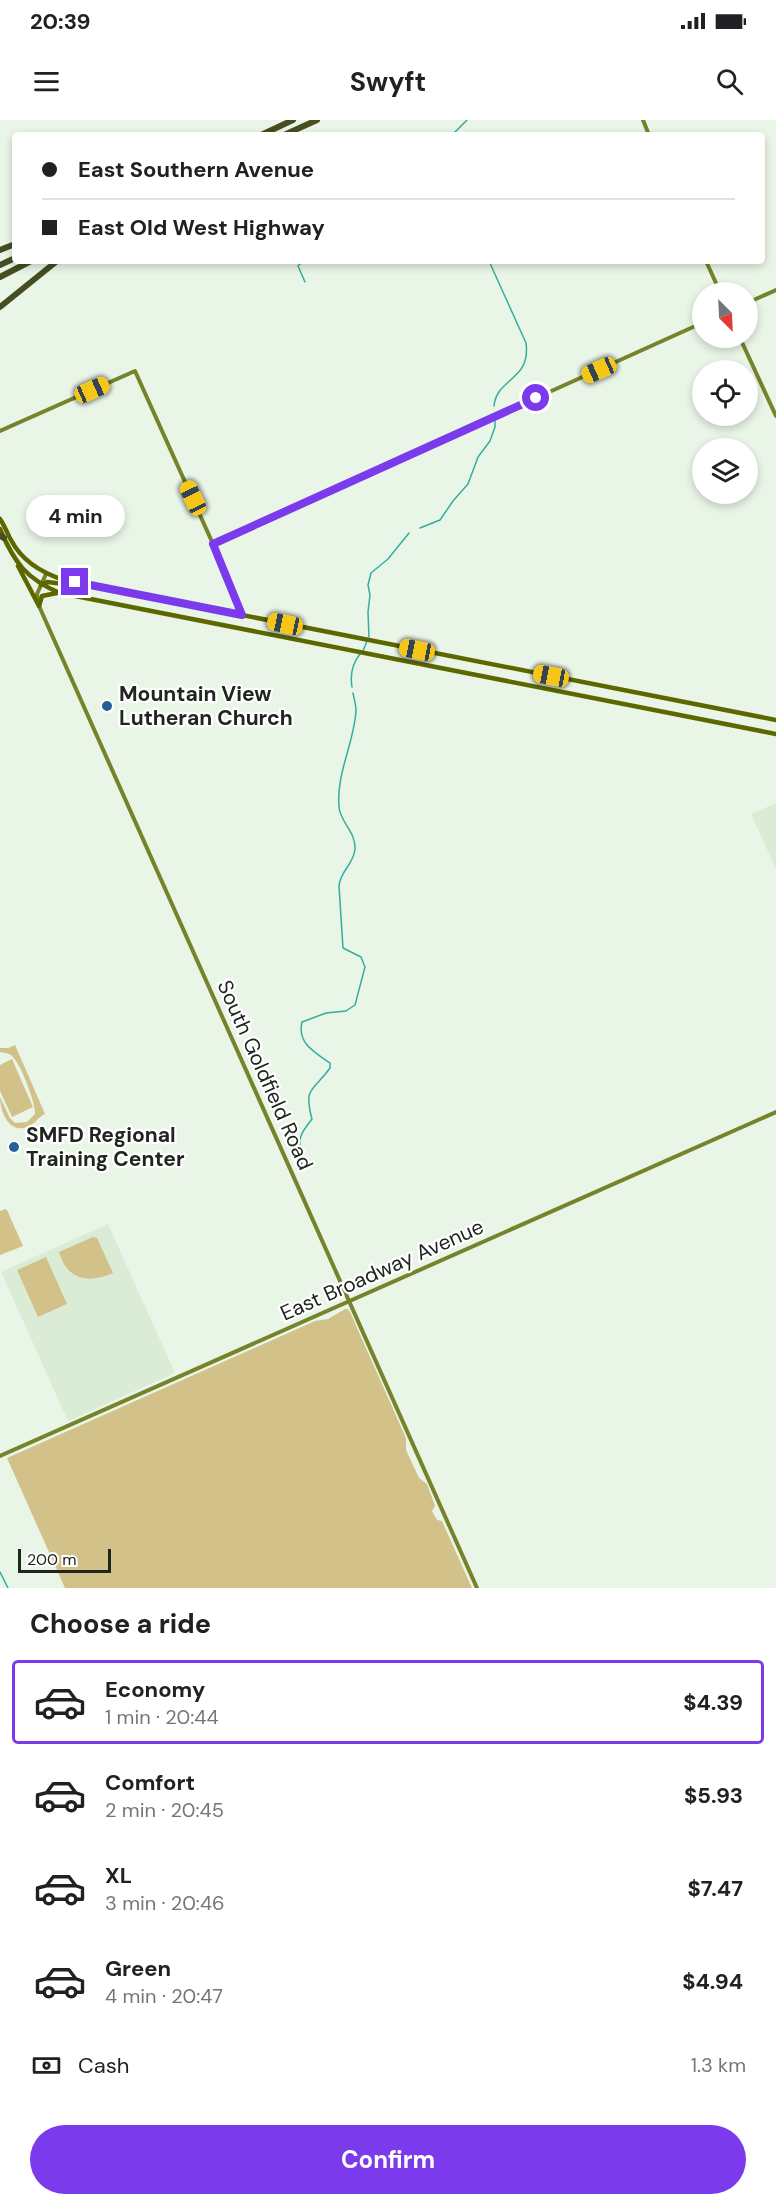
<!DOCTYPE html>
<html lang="en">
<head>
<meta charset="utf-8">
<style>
  :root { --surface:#fff; --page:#f6f6f6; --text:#202124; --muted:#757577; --line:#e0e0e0; --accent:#7c3aed }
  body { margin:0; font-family:"DM Sans",sans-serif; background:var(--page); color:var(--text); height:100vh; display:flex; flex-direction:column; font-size:22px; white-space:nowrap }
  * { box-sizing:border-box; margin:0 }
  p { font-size:20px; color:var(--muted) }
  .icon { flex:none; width:33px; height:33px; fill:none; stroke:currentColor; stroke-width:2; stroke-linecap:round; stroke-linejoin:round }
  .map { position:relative; height:1468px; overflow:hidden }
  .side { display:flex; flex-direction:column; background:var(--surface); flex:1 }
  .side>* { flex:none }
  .banner { position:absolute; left:12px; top:12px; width:753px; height:132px; border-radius:6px; box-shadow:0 3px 9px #0003; display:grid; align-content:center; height:132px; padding:0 30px; background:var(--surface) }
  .needle { width:39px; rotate:156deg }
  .controls { position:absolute; left:692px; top:162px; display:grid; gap:12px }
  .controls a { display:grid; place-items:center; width:66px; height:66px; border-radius:50%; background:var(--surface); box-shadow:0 3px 9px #0003; font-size:30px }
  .scale { position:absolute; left:18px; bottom:15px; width:93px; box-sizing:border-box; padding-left:6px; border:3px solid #20251f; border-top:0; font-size:16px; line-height:21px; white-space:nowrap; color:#20251f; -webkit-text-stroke:4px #fff; paint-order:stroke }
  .end { position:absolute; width:27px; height:27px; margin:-14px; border:8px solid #7c3aed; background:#fff; box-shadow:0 0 0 3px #fff }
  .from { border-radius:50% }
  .bubble { position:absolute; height:42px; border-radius:21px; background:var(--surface); box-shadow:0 3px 9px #0003; font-size:20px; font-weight:700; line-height:42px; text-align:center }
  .car { position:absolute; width:18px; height:36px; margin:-18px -9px; border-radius:8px; box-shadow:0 0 4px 2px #0007; background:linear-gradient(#f5c518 24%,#345 0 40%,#f5c518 0 76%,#345 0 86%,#f5c518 0) }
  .banner b { display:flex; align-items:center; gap:21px; height:57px; font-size:22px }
  .banner b+b { border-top:2px solid var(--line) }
  .banner i { width:15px; height:15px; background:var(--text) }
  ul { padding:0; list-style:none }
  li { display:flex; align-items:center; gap:18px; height:84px; margin:0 12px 9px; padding:0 18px; border:3px solid transparent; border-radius:6px }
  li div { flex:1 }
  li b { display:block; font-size:22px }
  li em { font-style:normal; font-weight:700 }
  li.current { border-color:var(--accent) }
  li>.icon { width:54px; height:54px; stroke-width:1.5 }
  h2 { padding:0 30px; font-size:27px; line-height:72px }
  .pay { display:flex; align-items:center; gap:15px; height:66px; padding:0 30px; font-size:22px }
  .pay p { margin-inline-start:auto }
  .button { display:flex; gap:12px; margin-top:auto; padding:12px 30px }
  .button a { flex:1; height:69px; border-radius:36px; background:var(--accent); color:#fff; font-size:24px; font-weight:700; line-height:69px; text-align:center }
  .status { display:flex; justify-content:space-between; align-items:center; height:42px; padding:0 30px; background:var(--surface); direction:ltr }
  .status svg { height:16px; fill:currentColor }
  header { display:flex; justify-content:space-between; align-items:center; height:78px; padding:0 30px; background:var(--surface); font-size:27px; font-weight:700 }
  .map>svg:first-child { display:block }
  .built { fill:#dbecd6 }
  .grass { fill:#d2c28a }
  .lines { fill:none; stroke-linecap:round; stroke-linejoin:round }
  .stream { stroke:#34aea1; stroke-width:1.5 }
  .secondary { stroke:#76832a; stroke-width:4 }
  .primary { stroke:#5c6700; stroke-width:4.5 }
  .highway { stroke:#464e21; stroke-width:6 }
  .route { stroke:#7c3aed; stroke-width:8 }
  .poi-dot { fill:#285f97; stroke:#fff; stroke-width:2 }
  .labels { text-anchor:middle; stroke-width:4.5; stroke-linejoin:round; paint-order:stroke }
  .poi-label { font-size:21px; font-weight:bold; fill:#20251f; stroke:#fff; text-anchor:start }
  .street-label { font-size:21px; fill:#20251f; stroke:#fff }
</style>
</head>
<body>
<div class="status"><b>20:39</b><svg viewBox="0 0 49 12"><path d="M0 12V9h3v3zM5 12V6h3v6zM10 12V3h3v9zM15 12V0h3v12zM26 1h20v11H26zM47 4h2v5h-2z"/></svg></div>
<header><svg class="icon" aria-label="menu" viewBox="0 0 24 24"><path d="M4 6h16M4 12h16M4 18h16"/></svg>Swyft<svg class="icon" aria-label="search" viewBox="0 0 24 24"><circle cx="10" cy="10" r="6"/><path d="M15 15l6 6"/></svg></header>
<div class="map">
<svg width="776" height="1468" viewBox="0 0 776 1468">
  <rect width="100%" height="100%" fill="#e9f5e6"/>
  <!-- built -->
  <path class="built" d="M776,683V749L751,694Z
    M108,1104L175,1253L68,1301L1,1152Z"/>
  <!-- grass -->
  <path class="grass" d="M15,925L45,994C38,997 36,1003 29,1006C10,1016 0,992 0,977L10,998L15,1003L27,1002L35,994C36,984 21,945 13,937C10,933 5,933 0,932V928H8Z
    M12,939L33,987L12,997L0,971V945Z
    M5,1089L7,1090L23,1126L0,1135V1091Z
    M93,1117L97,1118L113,1153C88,1164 67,1160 59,1132Z
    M46,1137L67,1184L38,1197L17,1150Z
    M345,1189H348L350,1192L406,1318V1330L419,1358L427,1364L435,1386L432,1391L437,1400L442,1401L472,1468H65L7,1338L315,1201L328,1199Z"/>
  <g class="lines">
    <!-- stream -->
    <path class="stream" d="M452,15L467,0
      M303,141L298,146L305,162
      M489,141L526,223C531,261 497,257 494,286
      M420,408L440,400L453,381L468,364L478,337L490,321L495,307V300
      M369,517L368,492L370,475L368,465L371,453L388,439L409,413
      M363,531L367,521
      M352,567C350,555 352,544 360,534
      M301,1050C304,1036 297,1026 301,1016C303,1010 308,1004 312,999C303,966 314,971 330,948V943C314,932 297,923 302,902L326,893L346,891L355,885L365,847L361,837L343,828L339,766C340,751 354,744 355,729C356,712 340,702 339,687C336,654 354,623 356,591C356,585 354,578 353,573
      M0,1452L8,1468"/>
    <!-- secondary -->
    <path class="secondary" d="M643,0L649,15
      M706,141L720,172
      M747,183L776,170
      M740,218L776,296
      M0,311L135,251L213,424L242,495
      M213,424L702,203
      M46,454L37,474L39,486L477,1468
      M0,1336L776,992"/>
    <!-- primary -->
    <path class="primary" d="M0,399C5,406 7,413 11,420C22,441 42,453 64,460L776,600
      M0,409C14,442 26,459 60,473L776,614
      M18,446L39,486
      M41,465L47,462L73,465
      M39,486L42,476L57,473"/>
    <!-- highway -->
    <path class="highway" d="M261,15L293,0
      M284,15L317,0
      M0,130L15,124
      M0,145L15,138
      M0,157L31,141
      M0,187L57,141
      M0,416L4,418"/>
  </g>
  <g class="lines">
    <!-- route -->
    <path class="route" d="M75,462L242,495L213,424L536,278"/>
  </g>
  <!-- markers -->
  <g class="poi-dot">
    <circle cx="107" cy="586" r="6"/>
    <circle cx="14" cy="1027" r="6"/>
  </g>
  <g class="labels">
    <!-- poi labels -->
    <g class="poi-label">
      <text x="119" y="581">Mountain View<tspan x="119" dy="24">Lutheran Church</tspan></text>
      <text x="26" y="1022">SMFD Regional<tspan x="26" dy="24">Training Center</tspan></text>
    </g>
    <!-- street labels -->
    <g class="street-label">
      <text transform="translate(265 955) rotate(66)" y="7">South Goldfield Road</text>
      <text transform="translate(382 1150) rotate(-24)" y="7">East Broadway Avenue</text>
    </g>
  </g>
</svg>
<div class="controls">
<a><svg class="needle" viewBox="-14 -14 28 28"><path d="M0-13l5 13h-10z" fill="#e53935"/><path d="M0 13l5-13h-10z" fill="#757577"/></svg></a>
<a><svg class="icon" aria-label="locate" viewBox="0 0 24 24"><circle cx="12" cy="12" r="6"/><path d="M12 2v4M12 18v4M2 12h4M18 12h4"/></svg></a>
<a><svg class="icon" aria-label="layers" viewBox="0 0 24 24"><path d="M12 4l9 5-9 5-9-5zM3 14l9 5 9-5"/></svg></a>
</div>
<div class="scale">200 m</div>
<i class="end from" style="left:536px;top:278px"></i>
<i class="end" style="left:75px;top:462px"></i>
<div class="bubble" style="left:26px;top:375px;width:99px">4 min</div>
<i class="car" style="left:599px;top:250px;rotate:246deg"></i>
<i class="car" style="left:92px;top:270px;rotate:66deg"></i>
<i class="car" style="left:193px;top:378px;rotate:335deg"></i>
<i class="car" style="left:285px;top:504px;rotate:282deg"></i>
<i class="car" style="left:417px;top:530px;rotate:281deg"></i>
<i class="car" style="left:551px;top:556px;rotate:281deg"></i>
<div class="banner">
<b><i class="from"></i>East Southern Avenue</b>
<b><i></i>East Old West Highway</b>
</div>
</div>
<section class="side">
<h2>Choose a ride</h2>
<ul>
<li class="current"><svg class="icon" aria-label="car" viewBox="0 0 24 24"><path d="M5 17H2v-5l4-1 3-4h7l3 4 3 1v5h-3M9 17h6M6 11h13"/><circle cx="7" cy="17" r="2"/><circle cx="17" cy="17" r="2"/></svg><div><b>Economy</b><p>1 min · 20:44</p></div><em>$4.39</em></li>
<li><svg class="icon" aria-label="car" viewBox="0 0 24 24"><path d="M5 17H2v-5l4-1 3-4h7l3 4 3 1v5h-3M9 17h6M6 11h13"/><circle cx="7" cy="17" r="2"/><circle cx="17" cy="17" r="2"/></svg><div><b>Comfort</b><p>2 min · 20:45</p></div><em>$5.93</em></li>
<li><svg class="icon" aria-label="car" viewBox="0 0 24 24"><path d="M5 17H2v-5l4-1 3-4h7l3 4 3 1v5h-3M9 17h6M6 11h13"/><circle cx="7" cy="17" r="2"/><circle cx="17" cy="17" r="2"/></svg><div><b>XL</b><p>3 min · 20:46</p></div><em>$7.47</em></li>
<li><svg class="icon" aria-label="car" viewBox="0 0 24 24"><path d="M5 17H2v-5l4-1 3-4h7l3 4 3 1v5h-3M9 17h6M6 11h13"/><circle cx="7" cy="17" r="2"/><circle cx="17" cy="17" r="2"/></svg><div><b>Green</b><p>4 min · 20:47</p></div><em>$4.94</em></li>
</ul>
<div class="pay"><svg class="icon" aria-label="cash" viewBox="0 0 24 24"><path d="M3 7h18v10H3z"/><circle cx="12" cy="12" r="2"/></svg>Cash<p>1.3 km</p></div>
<div class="button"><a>Confirm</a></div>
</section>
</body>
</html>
